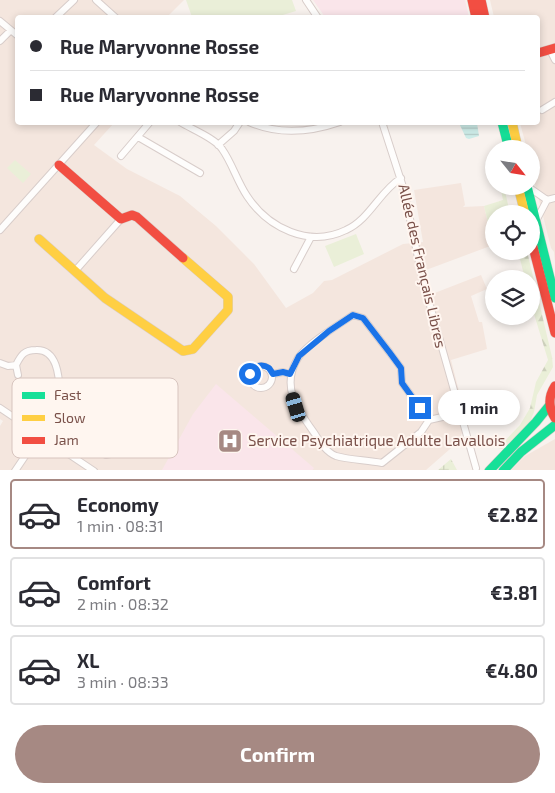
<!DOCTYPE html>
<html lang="en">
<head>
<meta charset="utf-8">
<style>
  :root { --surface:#fff; --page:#f2f2f3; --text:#2b2b33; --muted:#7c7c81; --line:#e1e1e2; --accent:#a68983 }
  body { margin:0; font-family:"Exo 2",sans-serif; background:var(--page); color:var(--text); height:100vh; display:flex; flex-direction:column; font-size:19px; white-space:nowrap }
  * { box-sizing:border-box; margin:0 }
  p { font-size:16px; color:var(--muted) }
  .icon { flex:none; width:28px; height:28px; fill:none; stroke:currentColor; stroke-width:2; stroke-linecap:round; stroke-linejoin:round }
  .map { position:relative; height:470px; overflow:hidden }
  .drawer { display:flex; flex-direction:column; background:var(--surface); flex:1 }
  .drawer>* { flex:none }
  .top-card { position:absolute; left:15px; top:15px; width:525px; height:110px; border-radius:5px; box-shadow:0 2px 8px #0003; display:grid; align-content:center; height:110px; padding:0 15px; background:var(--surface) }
  .needle { width:32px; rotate:120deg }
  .buttons { position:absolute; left:485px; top:140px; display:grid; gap:10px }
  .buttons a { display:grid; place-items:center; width:55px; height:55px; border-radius:50%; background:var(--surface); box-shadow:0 2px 8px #0003; font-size:25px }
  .end { position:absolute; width:22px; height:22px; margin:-11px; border:6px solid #1a73e8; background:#fff; box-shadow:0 0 0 2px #fff }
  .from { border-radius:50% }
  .bubble { position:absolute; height:35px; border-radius:18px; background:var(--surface); box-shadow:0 2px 8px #0003; font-size:16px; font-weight:700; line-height:35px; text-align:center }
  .car { position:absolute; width:15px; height:30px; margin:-15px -8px; border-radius:6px; box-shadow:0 0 4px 1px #0007; background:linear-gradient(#222 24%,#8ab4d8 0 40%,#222 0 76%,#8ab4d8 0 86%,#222 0) }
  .top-card b { display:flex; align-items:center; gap:18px; height:48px; font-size:19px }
  .top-card b+b { border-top:1px solid var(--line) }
  .top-card i { width:12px; height:12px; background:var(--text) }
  ul { padding:9px 0 0; list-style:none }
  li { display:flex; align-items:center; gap:15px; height:70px; margin:0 10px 8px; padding:0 5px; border:2px solid var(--line); border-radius:5px }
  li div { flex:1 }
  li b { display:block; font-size:19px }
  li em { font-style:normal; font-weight:700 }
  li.active { border-color:var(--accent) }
  li>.icon { width:45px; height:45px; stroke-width:1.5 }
  .button { display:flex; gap:10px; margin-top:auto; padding:10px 15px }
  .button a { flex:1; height:58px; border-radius:30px; background:var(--accent); color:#fff; font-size:20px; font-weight:700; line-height:58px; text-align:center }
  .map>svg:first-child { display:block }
  .residential { fill:#f4e6de }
  .medical { fill:#fae5ea }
  .green { fill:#eaefd8 }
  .forest { fill:url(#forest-firs) }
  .wetland { fill:url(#wetland-marsh) }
  .water { fill:url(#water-rules) }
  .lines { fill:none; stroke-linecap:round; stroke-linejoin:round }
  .street-casing { stroke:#d8cdca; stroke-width:8 }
  .fast-casing { stroke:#d9cecb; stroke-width:10 }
  .slow-casing { stroke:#d9cecb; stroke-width:10 }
  .jam-casing { stroke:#d9cecb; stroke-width:10 }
  .street { stroke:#fefdfc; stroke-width:6 }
  .fast { stroke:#16e098; stroke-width:9 }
  .slow { stroke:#ffcf43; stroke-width:9 }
  .jam { stroke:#f24e42; stroke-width:9 }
  .route { stroke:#1a73e8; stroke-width:6 }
  .labels { text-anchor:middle; stroke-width:4; stroke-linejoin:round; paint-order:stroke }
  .street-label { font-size:15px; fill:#7a514a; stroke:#fff6f0 }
  .poi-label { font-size:15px; fill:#7a514a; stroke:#fff6f0; text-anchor:start }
  .key { fill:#fff6f0; stroke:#d7c4be; stroke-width:1 }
  .key-label { font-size:14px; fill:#7a514a }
</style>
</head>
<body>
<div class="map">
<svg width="555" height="471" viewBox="0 0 555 471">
  <defs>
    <pattern id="forest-firs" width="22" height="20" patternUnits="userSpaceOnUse" patternTransform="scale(1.25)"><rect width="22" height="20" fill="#eaefd8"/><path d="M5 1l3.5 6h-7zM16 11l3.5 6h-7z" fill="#cccfbb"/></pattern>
    <pattern id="wetland-marsh" width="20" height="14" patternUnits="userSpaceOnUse" patternTransform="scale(1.25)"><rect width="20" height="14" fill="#eaefd8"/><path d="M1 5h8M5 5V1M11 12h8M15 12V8" fill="none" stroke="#cccfbb"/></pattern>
    <pattern id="water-rules" width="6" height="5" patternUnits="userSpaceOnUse" patternTransform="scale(1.25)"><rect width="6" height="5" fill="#cdece8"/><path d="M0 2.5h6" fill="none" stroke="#b4ccc8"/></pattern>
  </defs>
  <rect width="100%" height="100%" fill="#f8f2ee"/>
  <!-- residential -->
  <path class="residential" d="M0,0H184L167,17L18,18V122L114,123L94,145L127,169L180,196L216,226L254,264L286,308L313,293L324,281L332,280L403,244L423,242L414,190L461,183L465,205L463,207L484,206L493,245L426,270L432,294L481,275L487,289L471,296L479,322H482L487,349L451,360L467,422L458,442L426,470H0V426L3,421L0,419Z
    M490,0H555V263L554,252L551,248L531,168V149H527L520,123L538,122V18L494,17Z
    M555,439V470H511L525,456Z"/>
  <!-- medical -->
  <path class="medical" d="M313,0H465L469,17H325Z
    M216,384L314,468L312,471L162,470L193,414Z"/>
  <!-- green -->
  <path class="green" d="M186,0H292L296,11L276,17L246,16L243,18L192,17Z
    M15,160L31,174L23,183L7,168Z
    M500,186H504L510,214H494L493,245L484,206L503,200Z
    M356,234L364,254L334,267L325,246Z"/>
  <!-- forest -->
  <path class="forest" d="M518,251H527L552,357L553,367L537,395L534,412L530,422L502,449L498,448L520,425L530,408L536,382L548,360L531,304V279H525Z"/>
  <!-- wetland -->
  <path class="wetland" d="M451,459L457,470H438Z"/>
  <!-- water -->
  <path class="water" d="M459,123H477L479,136L469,139L466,138Z"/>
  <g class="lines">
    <defs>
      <path id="street" d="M96,0L116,18
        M306,0L318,18
        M55,18L74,0
        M0,21L18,36
        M0,41L10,31
        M550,50L555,60
        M542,110L555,102
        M180,122C191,129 215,138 222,149C232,163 237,181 247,196C268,228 309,248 346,230C370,219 379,192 401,178
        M249,122C278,135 311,132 340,122
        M382,122L404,190L422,277L476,468
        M138,137L200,173
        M218,145L234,131L240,122
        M121,156L150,122
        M527,186L547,200
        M536,221L547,200L555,198
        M0,230L97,122
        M294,269L311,237
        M75,271L121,219
        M0,363L8,366L16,365L18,375
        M250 377a11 11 0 1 1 22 0a11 11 0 1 1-22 0Z
        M273,374L283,372L290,374
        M61,403L85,401L89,405L99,447L101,452L106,455L127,450L142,424L139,408L134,404L91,412
        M0,408L94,471
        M429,420L402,383L401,368L390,353L363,318L353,315C338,325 307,344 298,358C280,387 298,410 315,434C320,442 326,452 336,456C350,460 367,460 382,463L421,432L429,420L460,413
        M15,471L61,403C59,386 61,349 36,350C24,350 21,355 16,365"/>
      <path id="fast" d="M502,122L509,149
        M527,186L555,298
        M489,471L536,422L549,406
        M503,471L521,452L555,425"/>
      <path id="slow" d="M512,122L518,149
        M518,186L525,214
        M39,239L105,298L183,351L193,349L228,310V297L183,258"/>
      <path id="jam" d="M472,0L476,18
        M481,0L485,18
        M538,53L555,48
        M59,165L121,219L132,215L137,217L183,258
        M531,239L555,333
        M555,386C548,397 548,407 555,418"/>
    </defs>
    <!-- street casing -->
    <use href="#street" class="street-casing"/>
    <!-- fast casing -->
    <use href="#fast" class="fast-casing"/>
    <!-- slow casing -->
    <use href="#slow" class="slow-casing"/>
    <!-- jam casing -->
    <use href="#jam" class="jam-casing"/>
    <!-- street -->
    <use href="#street" class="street"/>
    <!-- fast -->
    <use href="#fast" class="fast"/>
    <!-- slow -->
    <use href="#slow" class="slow"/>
    <!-- jam -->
    <use href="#jam" class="jam"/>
  </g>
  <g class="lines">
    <!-- route -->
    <path class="route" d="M250,374C254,366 261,363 269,368L273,374L283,372L290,374L299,356L329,331L353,315L363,318L390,353L401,368L402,383L420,408"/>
  </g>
  <!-- icons -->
  <defs>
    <symbol id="hospital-square" viewBox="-11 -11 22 22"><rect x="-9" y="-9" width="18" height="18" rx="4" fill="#a68983" stroke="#fff6f0"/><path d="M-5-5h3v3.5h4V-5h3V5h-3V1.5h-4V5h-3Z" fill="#fff"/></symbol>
  </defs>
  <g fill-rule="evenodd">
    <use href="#hospital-square" x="216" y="427" width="28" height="28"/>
  </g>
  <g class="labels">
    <!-- street labels -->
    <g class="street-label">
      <text transform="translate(422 266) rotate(77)" y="5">Allée des Français Libres</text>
    </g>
    <!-- poi labels -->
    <g class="poi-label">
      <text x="248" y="446">Service Psychiatrique Adulte Lavallois</text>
    </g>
  </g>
  <!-- legend -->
  <rect x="12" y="378" width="166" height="80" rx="8" class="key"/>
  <rect x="22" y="392" width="23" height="7" fill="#16e098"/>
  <rect x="22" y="415" width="23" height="6" fill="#ffcf43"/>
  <rect x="22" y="437" width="23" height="7" fill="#f24e42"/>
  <g class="key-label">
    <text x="54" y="400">Fast</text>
    <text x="54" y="423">Slow</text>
    <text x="54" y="445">Jam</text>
  </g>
</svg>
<div class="buttons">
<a><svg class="needle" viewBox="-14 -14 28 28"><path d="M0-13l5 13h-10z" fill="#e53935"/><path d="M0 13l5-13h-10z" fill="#7c7c81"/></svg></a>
<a><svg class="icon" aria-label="locate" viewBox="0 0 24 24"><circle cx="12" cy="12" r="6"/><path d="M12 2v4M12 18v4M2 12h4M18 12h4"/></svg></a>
<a><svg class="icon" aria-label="layers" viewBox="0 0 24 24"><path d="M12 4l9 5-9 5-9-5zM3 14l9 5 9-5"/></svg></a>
</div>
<i class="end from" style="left:250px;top:374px"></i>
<i class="end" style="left:420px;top:408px"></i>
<div class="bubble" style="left:438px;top:390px;width:82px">1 min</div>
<i class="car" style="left:296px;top:407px;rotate:343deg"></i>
<div class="top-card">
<b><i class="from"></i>Rue Maryvonne Rosse</b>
<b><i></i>Rue Maryvonne Rosse</b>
</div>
</div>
<section class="drawer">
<ul>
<li class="active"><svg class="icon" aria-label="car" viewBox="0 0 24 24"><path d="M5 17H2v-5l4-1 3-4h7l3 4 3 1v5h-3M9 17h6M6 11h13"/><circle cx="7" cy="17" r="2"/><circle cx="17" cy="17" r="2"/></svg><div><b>Economy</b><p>1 min · 08:31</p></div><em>€2.82</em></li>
<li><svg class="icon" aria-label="car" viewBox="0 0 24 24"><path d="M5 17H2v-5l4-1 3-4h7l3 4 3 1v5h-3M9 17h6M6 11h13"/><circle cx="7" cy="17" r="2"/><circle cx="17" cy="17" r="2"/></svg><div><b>Comfort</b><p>2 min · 08:32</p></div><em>€3.81</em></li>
<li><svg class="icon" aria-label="car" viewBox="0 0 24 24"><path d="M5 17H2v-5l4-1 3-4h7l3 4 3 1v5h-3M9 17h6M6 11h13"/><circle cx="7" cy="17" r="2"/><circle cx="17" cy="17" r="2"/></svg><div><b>XL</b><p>3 min · 08:33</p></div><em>€4.80</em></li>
</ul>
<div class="button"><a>Confirm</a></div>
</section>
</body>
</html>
